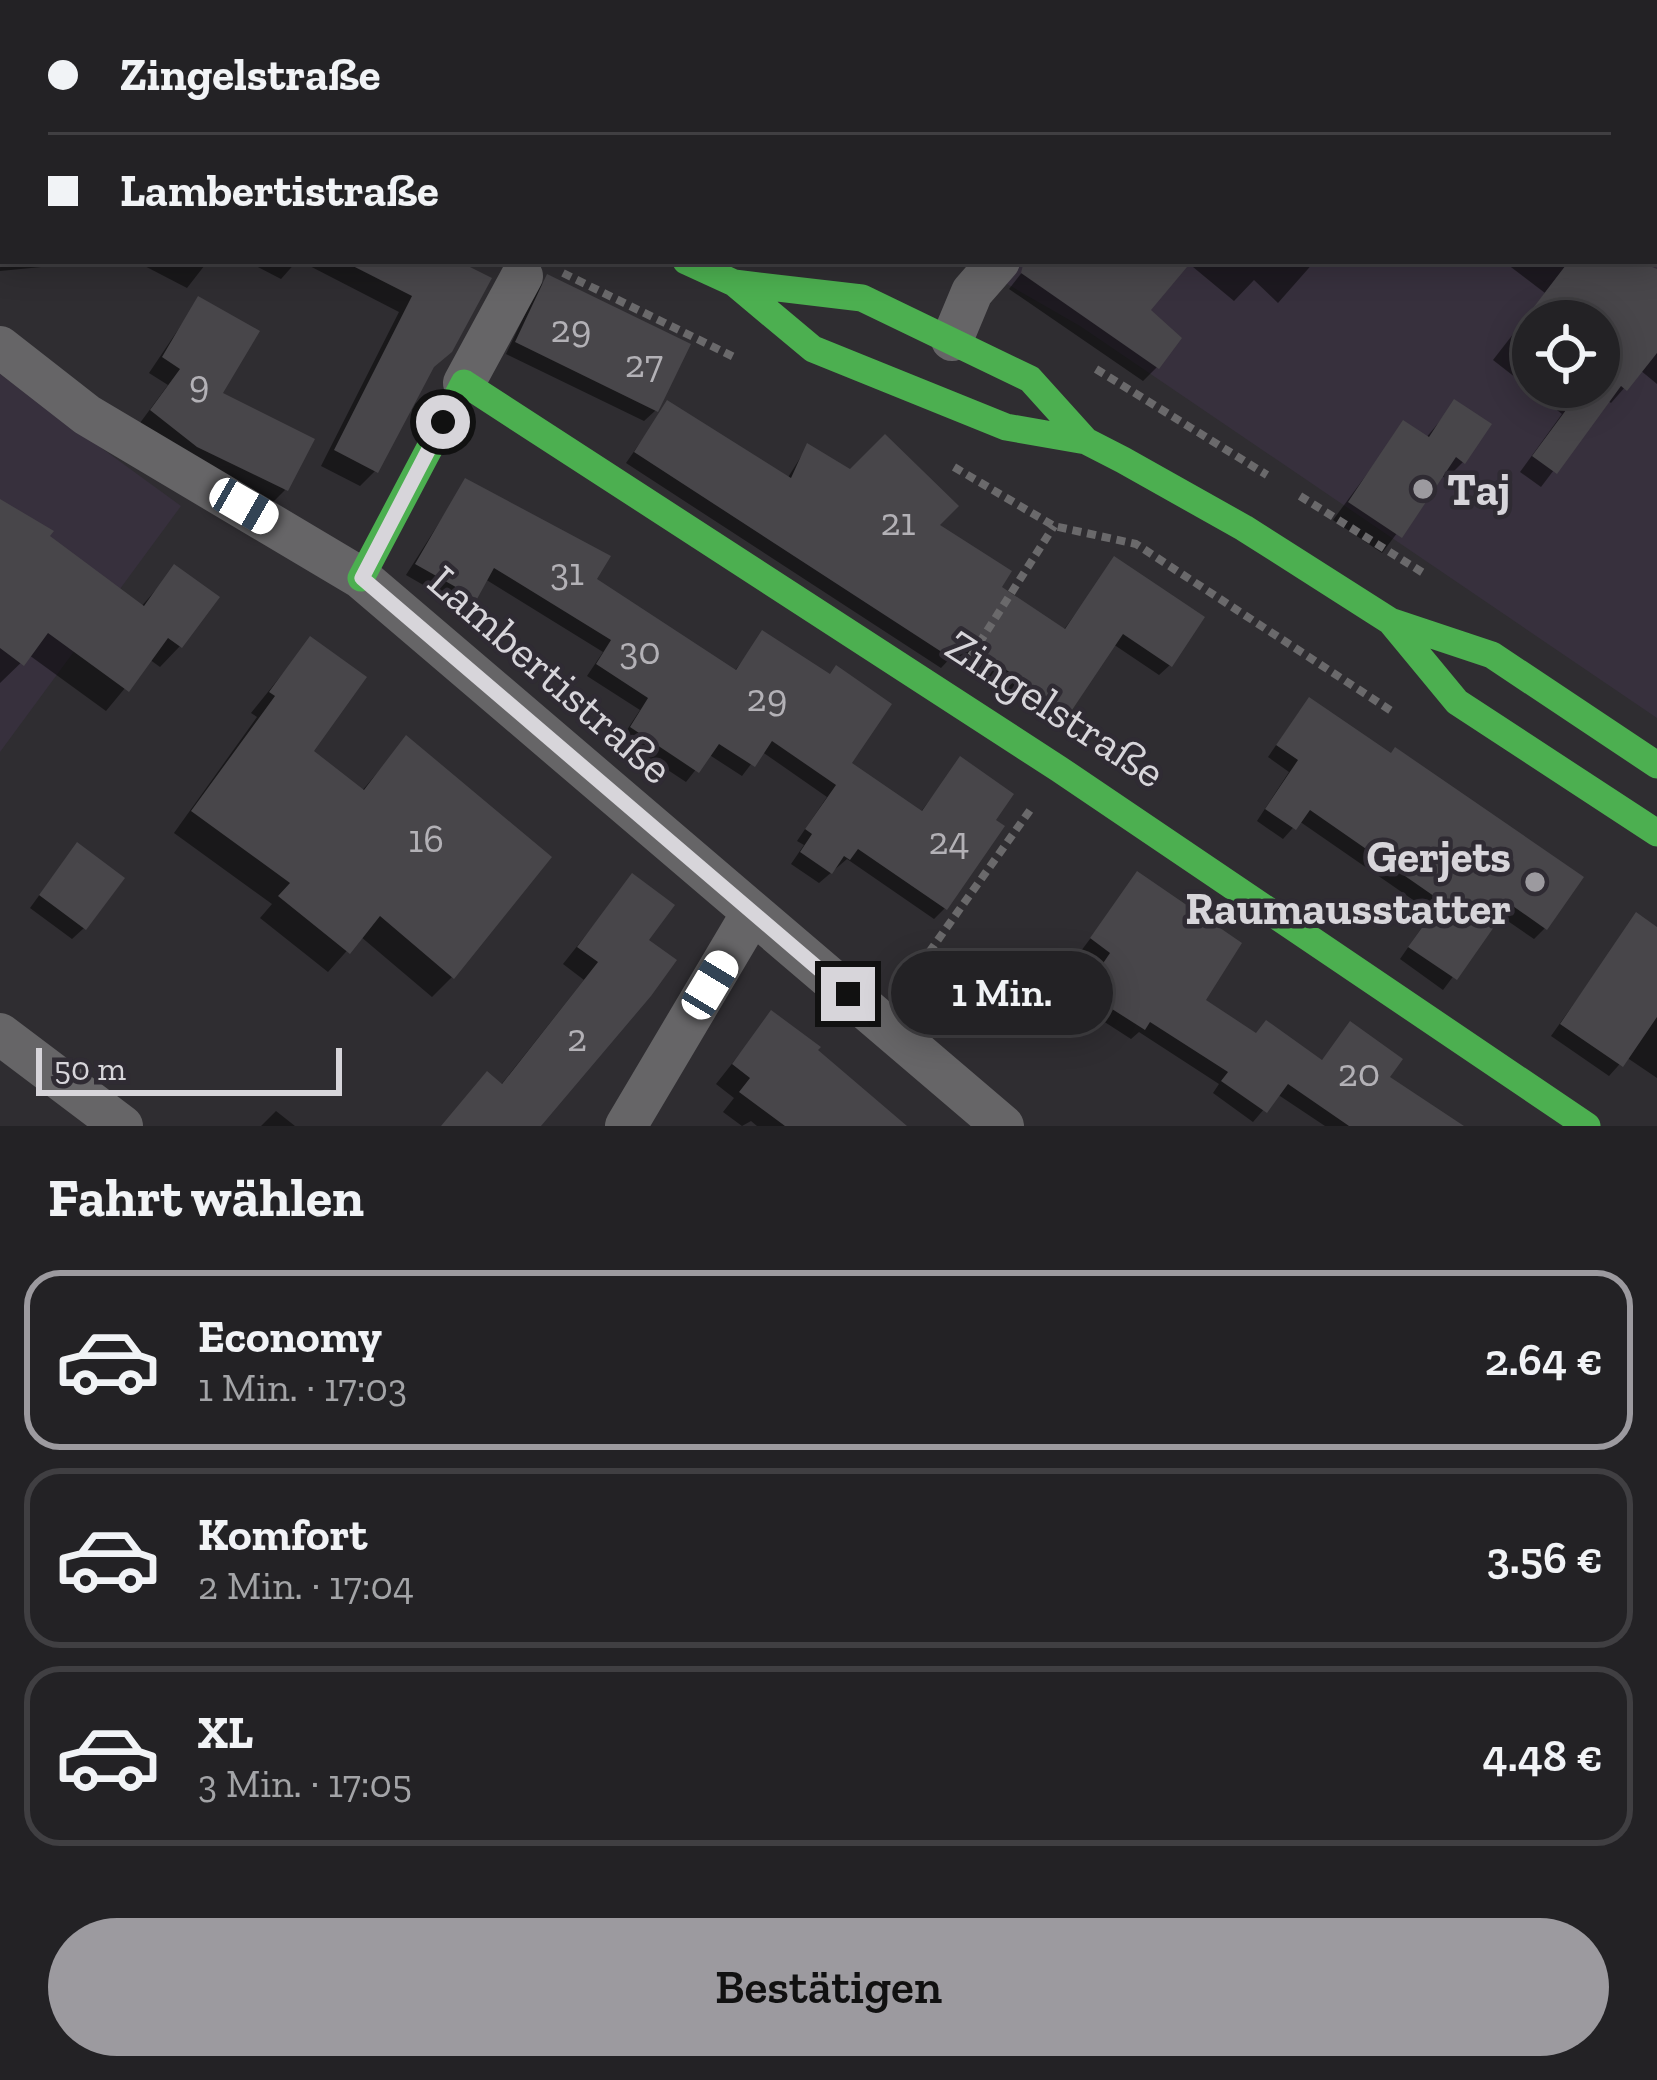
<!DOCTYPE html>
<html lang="de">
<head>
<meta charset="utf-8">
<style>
  :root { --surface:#232225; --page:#2f2f32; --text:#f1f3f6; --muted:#a3a4a7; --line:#403f42; --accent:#9c9a9f }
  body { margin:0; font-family:"Zilla Slab",serif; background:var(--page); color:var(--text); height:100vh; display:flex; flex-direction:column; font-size:45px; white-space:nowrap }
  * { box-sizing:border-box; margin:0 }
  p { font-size:39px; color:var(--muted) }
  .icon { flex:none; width:66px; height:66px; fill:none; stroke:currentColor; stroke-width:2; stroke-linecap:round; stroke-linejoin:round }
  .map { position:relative; height:1126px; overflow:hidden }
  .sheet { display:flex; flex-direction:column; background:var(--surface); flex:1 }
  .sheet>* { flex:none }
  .guide { position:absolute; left:0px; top:0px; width:1659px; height:264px; box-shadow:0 6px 30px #0003,0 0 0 3px var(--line); display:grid; align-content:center; height:264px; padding:0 48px; background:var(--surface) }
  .tools { position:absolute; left:1512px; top:300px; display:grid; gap:24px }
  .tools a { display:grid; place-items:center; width:108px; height:108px; border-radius:50%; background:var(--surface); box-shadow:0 6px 30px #0003,0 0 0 3px var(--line); font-size:60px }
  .scale { position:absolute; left:36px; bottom:30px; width:306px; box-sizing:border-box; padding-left:12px; border:6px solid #d7d5da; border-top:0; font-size:33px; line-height:42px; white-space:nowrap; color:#d7d5da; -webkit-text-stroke:9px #2f2b33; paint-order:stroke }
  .end { position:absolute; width:54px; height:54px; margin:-27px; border:15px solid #d7d5da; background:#111; box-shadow:0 0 0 6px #111 }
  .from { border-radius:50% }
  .bubble { position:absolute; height:84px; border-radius:42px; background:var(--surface); box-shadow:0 6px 30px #0003,0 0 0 3px var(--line); font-size:39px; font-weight:600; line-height:84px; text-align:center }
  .car { position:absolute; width:36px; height:72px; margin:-36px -18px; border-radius:15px; box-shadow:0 0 9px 3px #0007; background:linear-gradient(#fff 24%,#345 0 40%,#fff 0 76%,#345 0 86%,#fff 0) }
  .guide b { display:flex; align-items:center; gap:42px; height:114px; font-size:45px }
  .guide b+b { border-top:3px solid var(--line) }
  .guide i { width:30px; height:30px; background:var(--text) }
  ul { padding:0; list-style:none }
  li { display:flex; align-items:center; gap:36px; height:180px; margin:0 24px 18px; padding:0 24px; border:6px solid var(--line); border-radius:36px }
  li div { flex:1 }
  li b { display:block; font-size:45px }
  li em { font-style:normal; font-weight:600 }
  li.active { border-color:var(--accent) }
  li>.icon { width:108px; height:108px; stroke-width:1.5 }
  h2 { padding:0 48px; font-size:54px; line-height:144px }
  .cta { display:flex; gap:24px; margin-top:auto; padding:24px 48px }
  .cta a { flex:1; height:138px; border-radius:72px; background:var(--accent); color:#111; font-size:48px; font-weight:600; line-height:138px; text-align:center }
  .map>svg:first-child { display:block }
  .built { fill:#37303d; fill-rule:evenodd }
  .shadow { fill:#0007; fill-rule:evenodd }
  .building { fill:#48464a }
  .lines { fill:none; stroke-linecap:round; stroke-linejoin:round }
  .path { stroke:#6a696b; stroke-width:8; stroke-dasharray:9 6; stroke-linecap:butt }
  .street { stroke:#666567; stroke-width:42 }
  .fast { stroke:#4caf50; stroke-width:27 }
  .route { stroke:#d7d5da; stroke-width:15 }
  .poi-dot { fill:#9c9a9f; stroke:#2f2b33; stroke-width:4.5 }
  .labels { text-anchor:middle; stroke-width:9; stroke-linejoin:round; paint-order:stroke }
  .number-label { font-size:39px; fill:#b3b1b6 }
  .poi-label { font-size:45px; font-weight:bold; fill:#d7d5da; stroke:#2f2b33; text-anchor:start }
  .street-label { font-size:45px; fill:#d7d5da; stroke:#2f2b33 }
</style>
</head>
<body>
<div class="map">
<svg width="1657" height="1126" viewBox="0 0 1657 1126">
  <rect width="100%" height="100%" fill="#2f2d31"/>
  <!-- built -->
  <path class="built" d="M690,0H1657V718L1080,326L967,261H1656V3ZM1533,321H1599V387H1533Z
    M0,374L181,506L0,752Z"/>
  <!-- shadow -->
  <path class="shadow" d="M242,0H415L413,3Z
    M987,0H1118V3Z
    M1271,0H1341L1268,3Z
    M1374,0H1657V58L1656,3Z
    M3,125V261H65L62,265L0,271Z
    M135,261H208L187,288Z
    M246,261H297L281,279Z
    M300,261H463L428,370L375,471L360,486L321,466L399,312Z
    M1031,261H1315L1278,303L1254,280L1234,301L1187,262L1146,310L1157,367L1143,381L1009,289Z
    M1503,261H1635L1657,274V384L1640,370L1611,403L1607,400L1541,487L1520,472L1562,414L1493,360L1545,293ZM1533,321H1599V387H1533Z
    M548,278L656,410L644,421L506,354L537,289Z
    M198,300L219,394L285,490L270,505L137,427L168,385L149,373Z
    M1455,403L1463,462L1446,479L1441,475L1382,553L1333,520L1404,424L1425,439Z
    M667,404L787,479L807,447L936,525L998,588L1063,631L1114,560L1170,665L1159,675L1113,644L1057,721L955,653L941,668L626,463Z
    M465,482L593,580L734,672L762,634L848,764L920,813L960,760L945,908L934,919L847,859L819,883L791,864L804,845L797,841L827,797L761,751L742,776L708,754L686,782L621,739L640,710L587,676L603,652L485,579L463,608L406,575Z
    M0,502L140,608L175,568L180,646L160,667L149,659L106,711L29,655L0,683Z
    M310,640L309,751L361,792L406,739L452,977L432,997L360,936L328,972L260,918L272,904L174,833L257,717L251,713Z
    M1299,712L1545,928L1534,939L1499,915L1443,990L1400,959L1432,913L1299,821L1283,839L1257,821L1289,772L1268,757Z
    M67,857L84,928L72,939L30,908Z
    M1138,875L1201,1001L1254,1036L1320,1063L1350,1025L1386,1078L1458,1126H1325L1277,1094L1253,1122L1213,1093L1219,1084L1139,1032L1131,1039L1100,1019L1092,1027L1069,1012L1101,965L1081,951Z
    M632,877L645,940L673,960L536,1126H442L471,1092L500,1086L584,980L563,964Z
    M1636,916L1657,931V1078L1626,1057L1609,1076L1551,1036Z
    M771,1014L814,1051L902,1126H757L751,1121L742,1126L723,1112L734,1098L716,1084Z
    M276,1111L295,1126H261Z"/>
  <!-- building -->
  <path class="building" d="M343,261H458L492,278L452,352L434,367L378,473L334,450L412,296Z
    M1024,261H1192L1151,310L1182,338L1159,369L1021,273Z
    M1569,261H1638L1657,269V353L1627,391L1621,386L1557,474L1532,456L1583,387H1599V321H1523Z
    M547,274L691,344L658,412L515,342Z
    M198,296L260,331L223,393L315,439L288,491L197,447L150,410L180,369L162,357Z
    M1454,399L1492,424L1465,464L1456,457L1402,538L1348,502L1403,420L1429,437Z
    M667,400L791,478L807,443L850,469L885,434L959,506L940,525L1012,571L1002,587L1065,629L1114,556L1205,617L1172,667L1123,634L1070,713L965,642L954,660L634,452Z
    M465,478L611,556L597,579L736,670L762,630L830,674L836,665L892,704L852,763L922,811L960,756L1014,794L996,820L1005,826L947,910L858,849L850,860L844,856L832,874L800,852L812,834L805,829L836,785L772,741L755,767L719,744L699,773L630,727L648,698L596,664L611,640L494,568L477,599L415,564Z
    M0,499L54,531L50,536L144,606L174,564L220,597L182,648L168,638L129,692L48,633L24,666L0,648Z
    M310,636L367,677L314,751L364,790L406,735L552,857L454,979L380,916L350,954L278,896L290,883L191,811L275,696L269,692Z
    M1309,697L1391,753L1395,747L1584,877L1547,930L1510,904L1457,980L1408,947L1441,901L1310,810L1296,830L1265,809L1298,760L1276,745Z
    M77,842L125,878L86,930L39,895Z
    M1137,871L1242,943L1206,1000L1256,1033L1266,1020L1322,1060L1350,1021L1403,1059L1390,1077L1464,1126H1349L1288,1084L1267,1113L1221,1081L1228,1072L1150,1022L1145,1030L1112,1009L1106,1018L1078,1000L1110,953L1090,938Z
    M632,873L675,905L649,940L677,960L651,996L541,1126H441L487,1071L502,1084L598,962L577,947Z
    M1636,912L1657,927V1017L1623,1067L1560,1024Z
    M771,1010L821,1047L818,1050L907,1126H785L739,1092L750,1078L732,1064Z"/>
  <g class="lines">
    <!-- path -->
    <path class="path" d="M533,0L535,3
      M24,3L26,0
      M0,8L3,12
      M0,34L3,32
      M1656,105L1657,104
      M0,113H3
      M563,273L738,359
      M1096,369L1267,475
      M954,467L1054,526L1136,544L1393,712
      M1300,496L1425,574
      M971,656L1054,526
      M903,989L1033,806"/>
    <!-- street -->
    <path class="street" d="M599,0L603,3
      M1144,0L1148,3
      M1367,0L1371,3
      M671,3L672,0
      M1229,3L1232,0
      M1656,243L1657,244
      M952,340L972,292L999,261
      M0,347L87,415L361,578L1003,1126
      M464,383L522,276
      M0,1034L122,1126
      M626,1126L751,915"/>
    <!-- fast -->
    <path class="fast" d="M137,0L141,3
      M686,261L734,283L813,349L1006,427L1086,441L1123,460L1244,528L1390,621L1492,655L1657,765
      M734,283L862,298L1030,379L1086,441
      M361,578L464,383L1059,769L1587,1126
      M1390,621L1457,702L1657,833"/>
  </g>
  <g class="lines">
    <!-- route -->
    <path class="route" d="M443,422L362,578L848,994"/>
  </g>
  <!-- markers -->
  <g class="poi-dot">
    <circle cx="1423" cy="489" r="12"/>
    <circle cx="1535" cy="882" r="12"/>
  </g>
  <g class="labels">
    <!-- number labels -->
    <g class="number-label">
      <text x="571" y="342">29</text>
      <text x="644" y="377">27</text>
      <text x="199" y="397">9</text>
      <text x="898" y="535">21</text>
      <text x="567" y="585">31</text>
      <text x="640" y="664">30</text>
      <text x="767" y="711">29</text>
      <text x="426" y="852">16</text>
      <text x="949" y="854">24</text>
      <text x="577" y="1051">2</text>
      <text x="1359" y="1086">20</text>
    </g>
    <!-- poi labels -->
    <g class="poi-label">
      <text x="1447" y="505">Taj</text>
      <text x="1511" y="872" text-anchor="end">Gerjets<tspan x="1511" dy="52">Raumausstatter</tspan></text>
    </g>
    <!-- street labels -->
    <g class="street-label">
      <text transform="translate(551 674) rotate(41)" y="16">Lambertistraße</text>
      <text transform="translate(1056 708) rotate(33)" y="16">Zingelstraße</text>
    </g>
  </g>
</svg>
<div class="tools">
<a><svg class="icon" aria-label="locate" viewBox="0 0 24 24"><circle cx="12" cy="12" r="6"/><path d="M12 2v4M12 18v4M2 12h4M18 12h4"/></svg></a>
</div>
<div class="scale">50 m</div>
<i class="end from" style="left:443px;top:422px"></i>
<i class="end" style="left:848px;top:994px"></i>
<div class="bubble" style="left:891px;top:951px;width:222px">1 Min.</div>
<i class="car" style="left:244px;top:506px;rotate:120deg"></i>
<i class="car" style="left:710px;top:985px;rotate:31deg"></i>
<div class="guide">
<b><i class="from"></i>Zingelstraße</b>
<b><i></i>Lambertistraße</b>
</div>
</div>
<section class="sheet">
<h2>Fahrt wählen</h2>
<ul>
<li class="active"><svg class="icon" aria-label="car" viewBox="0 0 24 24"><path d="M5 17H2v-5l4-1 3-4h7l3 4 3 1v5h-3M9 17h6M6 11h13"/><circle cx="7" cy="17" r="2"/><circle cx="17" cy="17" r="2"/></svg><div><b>Economy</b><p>1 Min. · 17:03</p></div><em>2.64 €</em></li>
<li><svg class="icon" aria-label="car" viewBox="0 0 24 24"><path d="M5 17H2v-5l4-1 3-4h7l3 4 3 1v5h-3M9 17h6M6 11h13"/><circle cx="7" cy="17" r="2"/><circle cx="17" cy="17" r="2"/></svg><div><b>Komfort</b><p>2 Min. · 17:04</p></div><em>3.56 €</em></li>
<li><svg class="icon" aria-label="car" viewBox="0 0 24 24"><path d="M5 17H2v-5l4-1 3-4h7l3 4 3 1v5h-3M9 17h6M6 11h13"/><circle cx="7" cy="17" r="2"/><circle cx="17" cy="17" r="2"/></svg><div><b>XL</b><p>3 Min. · 17:05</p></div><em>4.48 €</em></li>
</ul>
<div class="cta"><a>Bestätigen</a></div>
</section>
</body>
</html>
